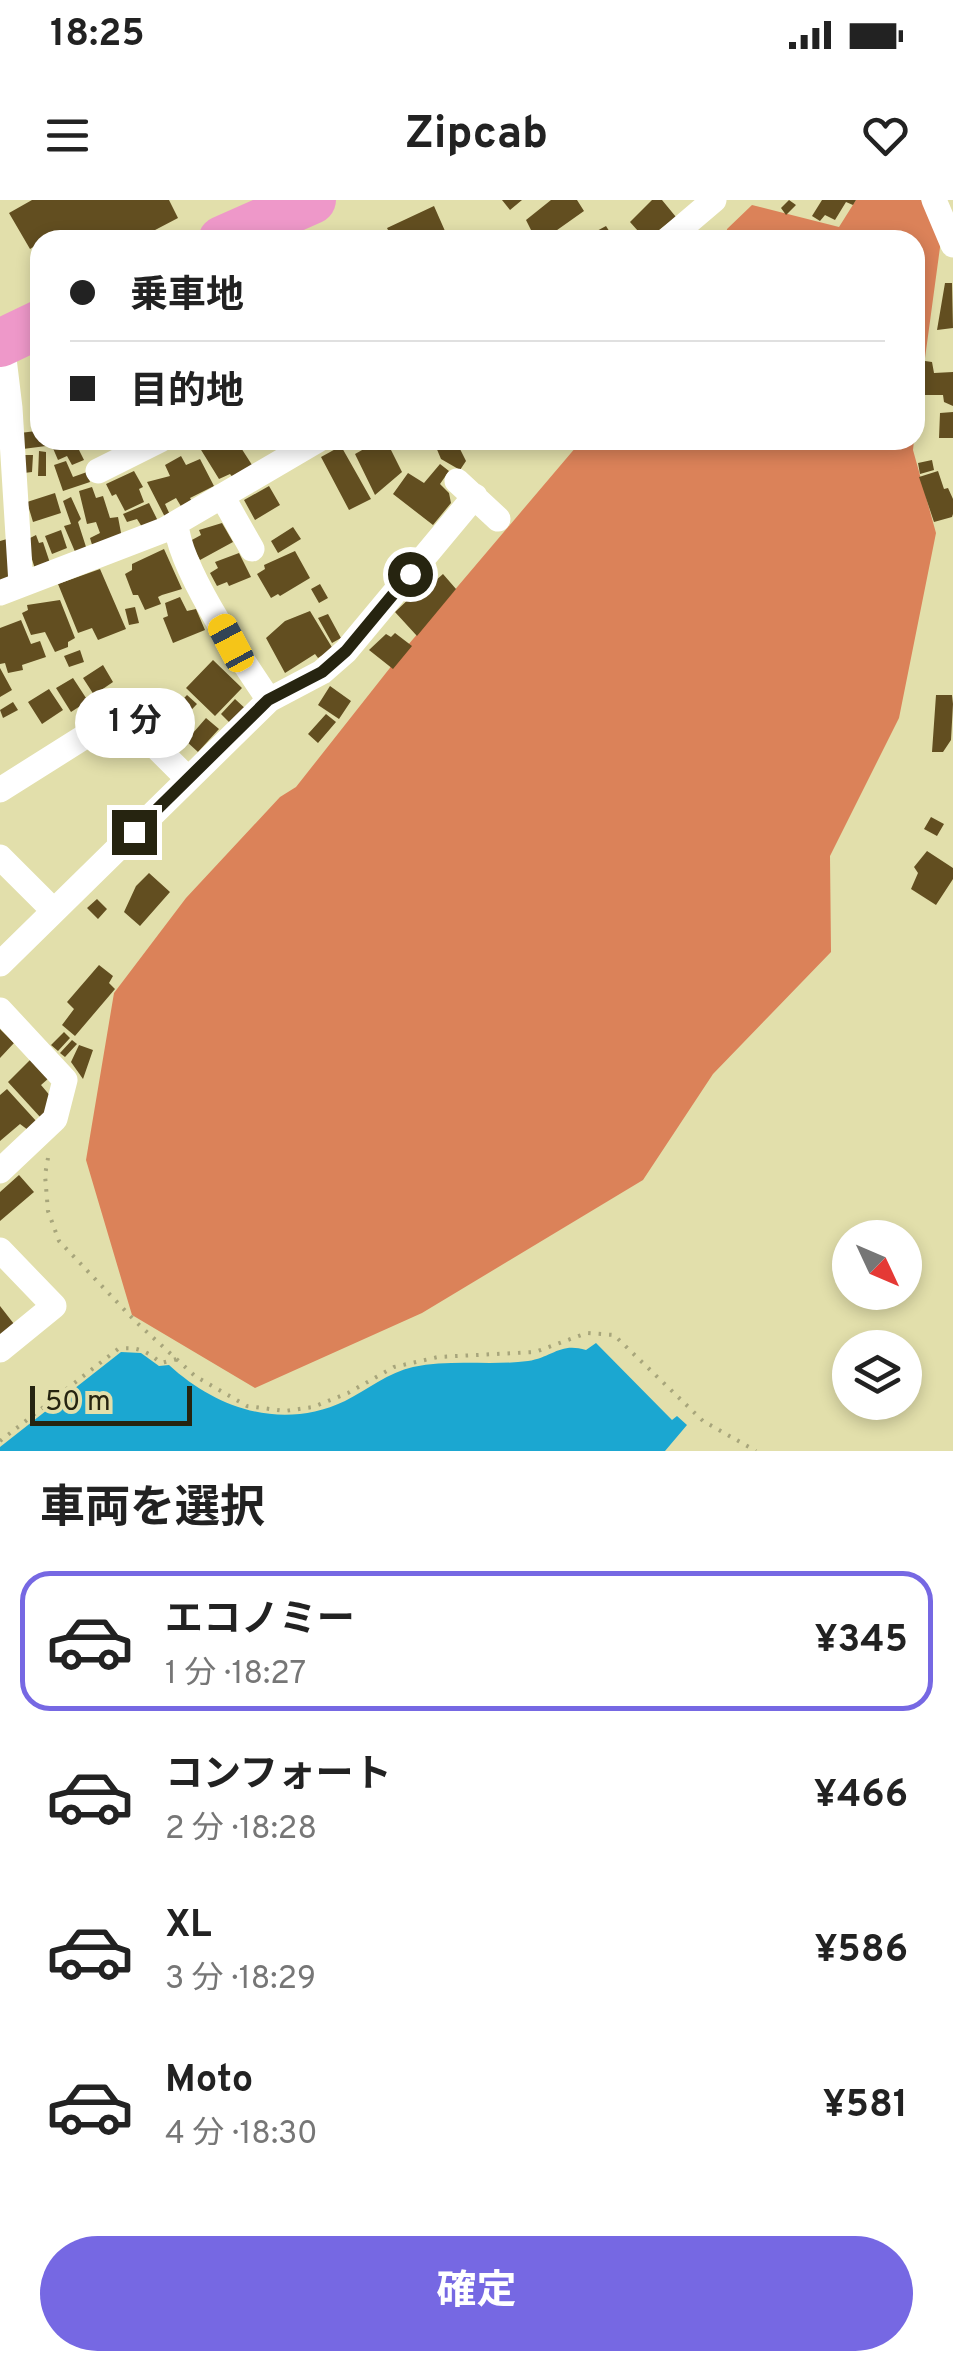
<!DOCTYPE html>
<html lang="ja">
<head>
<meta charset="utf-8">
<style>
  :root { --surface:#fff; --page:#f2f2f2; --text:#222; --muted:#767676; --line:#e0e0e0; --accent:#7668e3 }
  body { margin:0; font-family:Overpass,"Noto Sans JP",sans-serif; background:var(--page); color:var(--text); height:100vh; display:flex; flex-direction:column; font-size:38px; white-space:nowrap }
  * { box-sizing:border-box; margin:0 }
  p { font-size:32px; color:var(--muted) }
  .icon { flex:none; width:55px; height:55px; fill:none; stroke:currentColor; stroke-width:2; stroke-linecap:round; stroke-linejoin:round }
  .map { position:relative; height:1251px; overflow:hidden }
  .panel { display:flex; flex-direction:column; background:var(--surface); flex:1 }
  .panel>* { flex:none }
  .top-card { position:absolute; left:30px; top:30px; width:895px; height:220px; border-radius:30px; box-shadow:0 5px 15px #0003; display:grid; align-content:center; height:220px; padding:0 40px; background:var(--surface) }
  .needle { width:65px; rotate:134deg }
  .buttons { position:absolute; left:832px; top:1020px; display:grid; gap:20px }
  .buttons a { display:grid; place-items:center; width:90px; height:90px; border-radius:50%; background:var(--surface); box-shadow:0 5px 15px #0003; font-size:50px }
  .scale { position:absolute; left:30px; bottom:25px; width:162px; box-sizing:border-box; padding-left:10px; border:5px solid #262410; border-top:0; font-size:28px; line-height:35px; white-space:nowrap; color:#262410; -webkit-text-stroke:8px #e2dfab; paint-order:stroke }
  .end { position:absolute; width:45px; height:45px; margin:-22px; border:12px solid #262410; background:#fff; box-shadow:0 0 0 5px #fff }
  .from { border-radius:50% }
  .bubble { position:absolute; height:70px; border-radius:35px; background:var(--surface); box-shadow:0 5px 15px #0003; font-size:32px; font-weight:700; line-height:70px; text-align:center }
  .car { position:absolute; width:30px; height:60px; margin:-30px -15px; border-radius:12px; box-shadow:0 0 8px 2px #0007; background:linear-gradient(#f5c518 24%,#345 0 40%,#f5c518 0 76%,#345 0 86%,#f5c518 0) }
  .top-card b { display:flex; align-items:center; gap:35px; height:95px; font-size:38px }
  .top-card b+b { border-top:2px solid var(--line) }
  .top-card i { width:25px; height:25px; background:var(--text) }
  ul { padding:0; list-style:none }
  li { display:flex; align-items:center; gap:30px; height:140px; margin:0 20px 15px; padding:0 20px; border:5px solid transparent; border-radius:30px }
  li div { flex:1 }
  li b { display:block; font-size:38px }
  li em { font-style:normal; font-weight:700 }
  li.on { border-color:var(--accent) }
  li>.icon { width:90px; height:90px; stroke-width:1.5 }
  h2 { padding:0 40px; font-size:45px; line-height:120px }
  .button { display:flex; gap:20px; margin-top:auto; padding:20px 40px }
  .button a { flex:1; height:115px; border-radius:60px; background:var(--accent); color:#fff; font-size:40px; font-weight:700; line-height:115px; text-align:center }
  .status { display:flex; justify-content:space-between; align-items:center; height:70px; padding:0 50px; background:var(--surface); direction:ltr }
  .status svg { height:28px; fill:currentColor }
  header { display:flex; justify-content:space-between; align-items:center; height:130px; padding:0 40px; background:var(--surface); font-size:45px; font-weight:700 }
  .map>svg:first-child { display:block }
  .forest { fill:#db8259 }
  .water { fill:#1ba7d1 }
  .building { fill:#624e20 }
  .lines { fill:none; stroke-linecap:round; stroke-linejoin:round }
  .path { stroke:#a7a57b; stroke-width:4; stroke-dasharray:2.5 8; stroke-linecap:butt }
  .street { stroke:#fff; stroke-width:25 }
  .highway { stroke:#ee98c9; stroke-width:48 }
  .route { stroke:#262410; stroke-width:12 }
</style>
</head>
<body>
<div class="status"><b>18:25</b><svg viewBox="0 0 49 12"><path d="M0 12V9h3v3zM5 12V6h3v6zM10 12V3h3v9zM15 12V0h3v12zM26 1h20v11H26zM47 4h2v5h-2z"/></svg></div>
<header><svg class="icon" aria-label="menu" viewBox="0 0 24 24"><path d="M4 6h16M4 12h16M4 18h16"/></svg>Zipcab<svg class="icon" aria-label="heart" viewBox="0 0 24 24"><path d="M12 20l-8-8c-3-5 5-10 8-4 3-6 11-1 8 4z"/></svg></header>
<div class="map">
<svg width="953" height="1251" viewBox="0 0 953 1251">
  <rect width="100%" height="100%" fill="#e2dfab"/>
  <!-- forest -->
  <path class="forest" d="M856,0H921L941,40L915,232V40H726L727,29L752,5L839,27Z
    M582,240H914L913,250L936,333L899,518L830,656L831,752L713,874L643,980L422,1113L255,1188L132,1115L86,960L114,793L186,698L280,597L296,587L408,445Z"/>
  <!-- water -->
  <path class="water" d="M596,1143L672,1220L677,1216L687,1225L665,1251H0V1247L121,1152L141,1153L159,1166L169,1165C217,1209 282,1231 345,1201C367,1190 389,1172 413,1167C451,1159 490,1166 528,1161C553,1157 560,1142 586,1150Z"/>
  <!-- building -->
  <path class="building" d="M32,0H169L178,18L136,40H50L51,36L30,49L9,13Z
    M502,0H522L510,10Z
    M551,0H577L584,11L543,40H536L526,20Z
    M652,0H662L676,17L646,40L630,22Z
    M789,0L796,5L786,15L781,8Z
    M822,0H856L853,5L846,2L835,20L825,15L820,21L812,16Z
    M434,6L445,31L428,40H393L387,28Z
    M606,26L611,34L617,30L623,40H580Z
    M945,83H952L953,128L937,130Z
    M925,161L932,162L934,173L953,172V206L944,202L943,195H922L921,172Z
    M40,209V240H46V246L23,249L20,233L36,231L33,210Z
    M953,212V238H939L940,213Z
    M63,240H74L84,260L72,265L67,256L58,260L52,246Z
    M206,240H236L254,268L234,279L230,274L219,279L198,245Z
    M380,240H386L402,272L375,295L355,254Z
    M433,240L456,241L466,261L460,270L441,259Z
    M341,246L371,299L349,310L321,257Z
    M39,251L46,252V276H38Z
    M23,255H33L32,272L24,273Z
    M181,256L186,265L200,259L214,286L190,298L193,303L182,308L176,298L165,304L171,317L166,319L147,282L170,276L165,265Z
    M932,260L934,270L920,274L918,263Z
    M66,261L73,277L87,272L90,282L63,291L54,265Z
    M440,264L449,271L440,284L449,293L451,303L433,325L393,294L408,273L424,283Z
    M134,271L143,287L139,289L144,302L125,311L116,294L112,296L106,284Z
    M938,271L944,289L948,288L953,299V314L952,317L934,322L919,277Z
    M269,286L280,305L255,320L244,300Z
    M92,287L96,298L103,296L110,318L118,317L122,338L93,348L90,338L100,333L96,322L87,324L79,291Z
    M55,293L61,313L33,322L27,302Z
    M71,297L81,319L78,322L87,350L76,354L64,326L71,324L63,301Z
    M149,303L158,321L142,327L137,319L127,322L123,314Z
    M222,323L233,342L200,360L190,341L201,335L199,330Z
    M293,327L301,339L278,353L271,341Z
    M61,330L67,348L52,354L45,336Z
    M36,335L39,343L43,342L50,363L35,369L26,340Z
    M7,339L16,375L0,382V341Z
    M164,349L182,389L162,395L158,397L161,404L145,410L138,395H133L125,374L132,370V364Z
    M295,351L310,378L280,396L278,394L271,398L257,374L265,369L264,365Z
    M239,353L251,377L229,386L227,382L217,386L210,373L218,368L215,362Z
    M100,369L126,429L98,440L92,428L78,433L58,384Z
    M443,374L456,389L417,436L395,412L414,394L418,396Z
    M320,384L328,398L319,403L311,389Z
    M180,397L187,411L196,409L205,430L173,443L163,418L168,416L165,403Z
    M60,400L75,438L68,442V447L55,452L45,432L31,435L22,413L28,410L27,405Z
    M135,407L139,423L129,425L125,409Z
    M310,411L333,449L318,458L315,454L285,473L266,438L285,421Z
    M328,414L341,438L332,443L318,418Z
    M21,420L31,444L40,441L46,457L22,465L23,470L8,473L5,463L0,464V428Z
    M395,433L412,446L393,469L369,450L386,434L391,437Z
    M80,450L84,462L69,467L64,456Z
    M213,460L242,488L215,516L186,488Z
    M103,465L113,482L94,495L83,478Z
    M0,468L12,490L0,497Z
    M73,478L88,501L71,512L56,488Z
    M330,486L351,501L339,519L318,505Z
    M49,489L63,510L42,524L28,502Z
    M187,495L197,504L174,528L164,519Z
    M936,495H952L953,504L951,540L943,552H932Z
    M235,499L248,511L233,526L221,514Z
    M13,502L18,510L3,518L0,510Z
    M326,514L336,522L318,543L308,534Z
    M206,518L219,529L198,552L186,541Z
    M931,617L944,624L937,636L924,629Z
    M927,651L953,668V679L936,705L911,689L918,673L914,667Z
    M149,673L170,692L140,726L124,712L136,686Z
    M97,699L107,709L98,719L87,708Z
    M99,765L113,776L109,783L115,789L75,836L62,825L74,809L67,802Z
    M0,829L14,843L0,858Z
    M64,832L70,838L58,851L51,845Z
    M72,840L77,844L65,857L60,853Z
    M79,845L93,850L83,879L71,862Z
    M31,859L49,878L41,885L52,898L49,912L41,918L8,882Z
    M7,889L37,922L28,930L20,924L0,941V895Z
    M19,975L34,992L0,1021V992Z
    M0,1106L14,1124L0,1136Z"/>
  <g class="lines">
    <!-- path -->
    <path class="path" d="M48,958L45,975L48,1011L59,1041L136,1122L195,1176L247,1206L285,1211L313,1207L348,1193L394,1167L438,1157L535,1152L587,1133L614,1135L703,1221L756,1251
      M0,1241L118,1149C136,1146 147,1151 161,1163L177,1159"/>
    <!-- street -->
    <path class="street" d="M934,0L953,45
      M667,40L714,0
      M2,142L10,208L21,384
      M98,271L160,240
      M457,281L498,319
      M222,296L252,349
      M0,393L164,330L318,240
      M269,500L322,472L346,451L475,296
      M0,590L122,513L188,579
      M0,657L54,711
      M0,764L269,500C242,460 179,369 176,323
      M0,810L65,880L55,919L0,971
      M0,1050L54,1106L0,1150"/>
    <!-- highway -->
    <path class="highway" d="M222,40L312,0
      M0,143L40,124"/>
  </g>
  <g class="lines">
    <!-- route -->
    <path class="route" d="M134,632L268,500L322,472L346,451L410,374"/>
  </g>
</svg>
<div class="buttons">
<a><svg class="needle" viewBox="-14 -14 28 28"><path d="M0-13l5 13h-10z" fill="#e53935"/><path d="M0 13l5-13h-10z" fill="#767676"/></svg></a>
<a><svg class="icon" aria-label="layers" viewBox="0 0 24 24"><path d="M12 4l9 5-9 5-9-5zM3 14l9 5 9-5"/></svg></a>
</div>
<div class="scale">50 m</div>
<i class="end from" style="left:410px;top:374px"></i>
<i class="end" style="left:134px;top:632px"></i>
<div class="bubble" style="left:75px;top:488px;width:120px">1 分</div>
<i class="car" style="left:231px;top:443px;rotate:332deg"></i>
<div class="top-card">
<b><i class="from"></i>乗車地</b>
<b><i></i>目的地</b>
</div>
</div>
<section class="panel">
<h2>車両を選択</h2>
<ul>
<li class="on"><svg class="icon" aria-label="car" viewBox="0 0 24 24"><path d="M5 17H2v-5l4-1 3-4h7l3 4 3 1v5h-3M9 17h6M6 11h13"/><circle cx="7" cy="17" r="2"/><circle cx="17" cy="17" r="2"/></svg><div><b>エコノミー</b><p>1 分 · 18:27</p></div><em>¥345</em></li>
<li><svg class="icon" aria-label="car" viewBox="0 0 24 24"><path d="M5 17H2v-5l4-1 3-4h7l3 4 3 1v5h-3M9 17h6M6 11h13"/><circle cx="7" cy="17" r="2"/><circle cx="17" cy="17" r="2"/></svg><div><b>コンフォート</b><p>2 分 · 18:28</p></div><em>¥466</em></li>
<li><svg class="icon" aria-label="car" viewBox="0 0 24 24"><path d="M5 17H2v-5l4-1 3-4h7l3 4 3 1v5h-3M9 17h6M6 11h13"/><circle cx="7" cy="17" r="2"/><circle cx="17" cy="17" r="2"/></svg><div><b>XL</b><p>3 分 · 18:29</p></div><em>¥586</em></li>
<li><svg class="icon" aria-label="car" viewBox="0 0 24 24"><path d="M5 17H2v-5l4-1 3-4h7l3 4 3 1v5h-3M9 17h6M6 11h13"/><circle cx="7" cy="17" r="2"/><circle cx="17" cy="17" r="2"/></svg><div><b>Moto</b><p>4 分 · 18:30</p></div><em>¥581</em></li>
</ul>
<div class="button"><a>確定</a></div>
</section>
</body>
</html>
